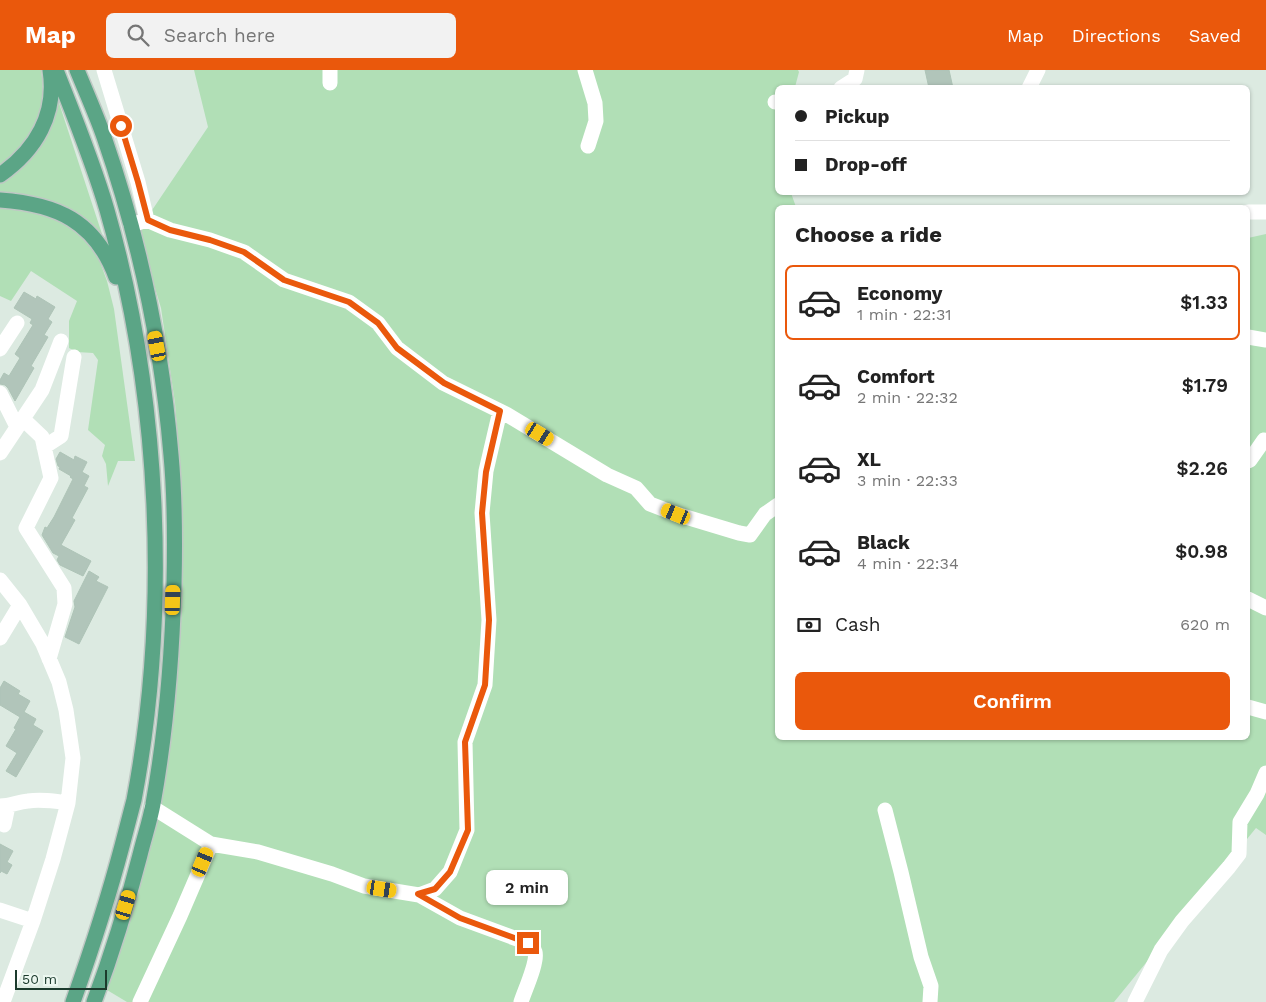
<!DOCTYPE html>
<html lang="en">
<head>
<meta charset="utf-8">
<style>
  :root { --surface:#fff; --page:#f2f2f2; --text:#222; --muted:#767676; --line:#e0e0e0; --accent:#ea580c }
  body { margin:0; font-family:"Work Sans",sans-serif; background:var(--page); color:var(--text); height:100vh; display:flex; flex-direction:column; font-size:19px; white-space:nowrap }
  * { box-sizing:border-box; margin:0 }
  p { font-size:16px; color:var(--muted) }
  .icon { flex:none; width:28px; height:28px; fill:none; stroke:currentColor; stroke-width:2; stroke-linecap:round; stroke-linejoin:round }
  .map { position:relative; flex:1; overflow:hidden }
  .panel { position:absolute; left:775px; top:135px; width:475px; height:535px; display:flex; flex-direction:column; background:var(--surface); border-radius:8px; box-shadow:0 1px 4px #0004 }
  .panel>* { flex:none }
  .guide { position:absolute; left:775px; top:15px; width:475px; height:110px; border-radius:8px; box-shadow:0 1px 4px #0004; display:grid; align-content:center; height:110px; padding:0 20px; background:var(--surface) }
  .scale { position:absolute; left:15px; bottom:12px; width:92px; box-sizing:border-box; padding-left:5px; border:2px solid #1c3b2d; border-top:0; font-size:14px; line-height:18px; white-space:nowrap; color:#1c3b2d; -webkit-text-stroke:4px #ecf7f0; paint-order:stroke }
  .end { position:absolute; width:22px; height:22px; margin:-11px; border:6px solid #ea580c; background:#fff; box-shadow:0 0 0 2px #fff }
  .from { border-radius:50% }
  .bubble { position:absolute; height:35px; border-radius:8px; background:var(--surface); box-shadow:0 1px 4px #0004; font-size:16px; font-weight:600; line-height:35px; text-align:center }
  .car { position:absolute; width:15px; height:30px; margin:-15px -8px; border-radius:6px; box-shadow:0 0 4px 1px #0007; background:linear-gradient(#f5c518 24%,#345 0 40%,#f5c518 0 76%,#345 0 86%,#f5c518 0) }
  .guide b { display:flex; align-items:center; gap:18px; height:48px; font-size:19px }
  .guide b+b { border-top:1px solid var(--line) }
  .guide i { width:12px; height:12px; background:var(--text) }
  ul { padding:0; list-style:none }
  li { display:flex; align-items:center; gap:15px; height:75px; margin:0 10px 8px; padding:0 10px; border:2px solid transparent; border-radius:8px }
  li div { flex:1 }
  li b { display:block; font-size:19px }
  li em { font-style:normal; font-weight:600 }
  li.active { border-color:var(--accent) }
  li>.icon { width:45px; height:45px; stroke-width:1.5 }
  h2 { padding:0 20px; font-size:22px; line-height:60px }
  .pay { display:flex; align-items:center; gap:12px; height:55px; padding:0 20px; font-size:19px }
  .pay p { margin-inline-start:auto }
  .cta { display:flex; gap:10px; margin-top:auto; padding:10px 20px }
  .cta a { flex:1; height:58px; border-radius:8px; background:var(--accent); color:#fff; font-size:20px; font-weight:600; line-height:58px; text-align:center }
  header { display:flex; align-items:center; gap:30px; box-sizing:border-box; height:70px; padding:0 25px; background:var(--accent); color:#fff }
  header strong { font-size:24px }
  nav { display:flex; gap:28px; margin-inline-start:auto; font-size:18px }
  .search { width:350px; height:45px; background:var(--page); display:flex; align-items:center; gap:12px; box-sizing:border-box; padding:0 18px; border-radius:8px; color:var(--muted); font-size:19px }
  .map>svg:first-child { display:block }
  .green { fill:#b1dfb6 }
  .building { fill:#b1c5ba; stroke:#aec4b7 }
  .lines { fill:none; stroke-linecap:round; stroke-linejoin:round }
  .major-casing { stroke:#bfc8c4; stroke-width:18 }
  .minor { stroke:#fff; stroke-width:15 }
  .major { stroke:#5ba586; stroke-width:15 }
  .route { stroke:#ea580c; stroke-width:6 }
</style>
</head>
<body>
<header>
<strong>Map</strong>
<div class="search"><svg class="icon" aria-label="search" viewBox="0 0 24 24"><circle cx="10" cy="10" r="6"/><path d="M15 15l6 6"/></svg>Search here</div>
<nav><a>Map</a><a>Directions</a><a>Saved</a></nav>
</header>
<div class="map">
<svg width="1266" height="932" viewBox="0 0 1266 932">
  <rect width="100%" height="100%" fill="#dceae1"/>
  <!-- green -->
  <path class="green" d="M0,0H41C46,32 41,56 18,81C13,87 6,92 0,97Z
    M194,0H798L799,2L795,17L778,18V122L791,123L796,137L778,138V668H1248V168L1266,164V765L1256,758L1114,932H127L107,920L136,825L179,525L182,422L175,333L161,238L138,161L208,57Z
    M57,32L59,33L102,164L101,166L0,125V111Z
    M0,138L27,140L59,151L73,160L88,172L100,192L107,211L114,239L135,391H118L108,416L106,394L102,386L105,375L88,360L98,290L93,283L77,282L69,278V251L77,231L31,201L11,231L0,226Z"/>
  <!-- building -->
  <path class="building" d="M925,0H949L953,18H929Z
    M24,222L36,229L37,226L55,237L48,249L52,252L44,265L48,267L31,296L34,298L15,331L8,318L5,315L0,314V310L4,303L9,306L20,288L15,284L33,255L30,253L32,249L14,238Z
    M60,382L74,390L75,386L87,392L82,402L89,406L84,416L88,418L72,448L75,450L61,475L91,491L83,506L60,495L57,490L59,486L53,483L42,465L45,457L47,458L54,447L73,409L70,407L71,406L59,399L60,397L58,396L56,389Z
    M89,501L99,507L96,511L108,517L79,574L65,567L75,537L74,531Z
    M4,611L20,621L18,624L30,631L24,642L36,649L33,655L43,661L16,707L6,701L17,683L6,676L16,659L14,658L20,647L0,635V618Z
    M0,774L13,781L7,792L12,795L7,804L1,801L0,803Z"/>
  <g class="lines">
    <defs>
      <path id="major" d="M56,0C74,46 93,92 107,140C160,326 170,540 134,730C130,745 126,761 122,776C108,829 91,881 73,932
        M77,0C86,22 96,44 104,67C139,168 162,278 171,385C175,428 175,472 174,515C172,588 166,662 153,734C150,751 144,768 140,785C127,835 112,884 94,932
        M0,105C36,80 57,44 50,0
        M0,130C57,134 95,151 116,207"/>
    </defs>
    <!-- major casing -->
    <use href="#major" class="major-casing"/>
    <!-- minor -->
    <path class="minor" d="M104,0L138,112L147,150
      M585,0L595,33L596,51L588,76
      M330,13V0
      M841,18L855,9L857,0
      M1029,18L1038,0
      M775,32H778
      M1248,142H1266
      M131,155L147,150L170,160L210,170L244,182L284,210L349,232L378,253L397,278L443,313L506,344L607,405L636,418L650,434L676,444L739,463L750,465L765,444L778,435
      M1248,267L1266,270
      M0,279L17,253
      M0,323L17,357
      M23,349L42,367L51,408L26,458L64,518L65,534L49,589
      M44,377L61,366L74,287
      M0,383L42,320L61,271
      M1248,391L1250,390L1264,370
      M0,510L20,535L43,574L59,612L66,640L73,688L68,733L53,789L33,851L3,932
      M1248,529L1266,538
      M0,568L20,535
      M1248,637L1266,642
      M0,736C11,736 17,732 28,731C41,729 54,731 68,733
      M152,737L211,774L258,782L332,804L364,816L419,825L460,848L528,873C531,876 534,878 535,882C538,892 524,922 521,932
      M885,740L901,802L921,887L931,916L930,932
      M4,755L8,736
      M419,825L435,819L450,802L467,760L465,672L485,615L489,550L482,443L486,401L500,341
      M0,840L33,851
      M140,932L180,846L211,774
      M1135,932L1161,880L1182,851L1229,797L1239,784L1240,752L1257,724L1266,703"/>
    <!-- major -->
    <use href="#major" class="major"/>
  </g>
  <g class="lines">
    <!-- route -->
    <path class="route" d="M121,56L138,112L148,150L170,160L210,170L244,182L284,210L349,232L378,253L397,278L444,313L500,341L486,402L482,443L489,550L485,615L465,672L468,760L450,802L435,819L418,824L460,848L528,873"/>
  </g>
</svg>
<div class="scale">50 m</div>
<i class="end from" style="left:121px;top:56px"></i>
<i class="end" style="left:528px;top:873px"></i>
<div class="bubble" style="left:486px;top:800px;width:82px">2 min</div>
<i class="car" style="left:157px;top:276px;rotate:349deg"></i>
<i class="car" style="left:540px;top:364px;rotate:121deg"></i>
<i class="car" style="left:676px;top:444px;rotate:292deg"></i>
<i class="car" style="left:173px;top:530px;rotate:2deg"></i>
<i class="car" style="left:203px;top:792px;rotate:23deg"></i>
<i class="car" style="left:382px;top:819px;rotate:99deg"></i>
<i class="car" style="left:126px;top:835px;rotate:17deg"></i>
<div class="guide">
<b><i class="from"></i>Pickup</b>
<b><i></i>Drop-off</b>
</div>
<section class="panel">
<h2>Choose a ride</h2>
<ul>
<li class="active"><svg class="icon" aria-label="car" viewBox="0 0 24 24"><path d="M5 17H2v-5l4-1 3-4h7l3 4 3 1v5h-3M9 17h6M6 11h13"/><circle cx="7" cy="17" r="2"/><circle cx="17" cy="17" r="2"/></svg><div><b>Economy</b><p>1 min · 22:31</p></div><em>$1.33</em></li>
<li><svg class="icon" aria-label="car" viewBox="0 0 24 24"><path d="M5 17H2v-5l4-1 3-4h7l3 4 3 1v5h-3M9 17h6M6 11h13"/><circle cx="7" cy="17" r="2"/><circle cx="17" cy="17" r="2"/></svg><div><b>Comfort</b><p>2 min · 22:32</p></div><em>$1.79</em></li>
<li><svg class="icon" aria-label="car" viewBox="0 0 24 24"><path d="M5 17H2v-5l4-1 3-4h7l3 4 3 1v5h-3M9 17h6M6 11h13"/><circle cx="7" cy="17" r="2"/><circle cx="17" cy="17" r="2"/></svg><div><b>XL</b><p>3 min · 22:33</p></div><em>$2.26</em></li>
<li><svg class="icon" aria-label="car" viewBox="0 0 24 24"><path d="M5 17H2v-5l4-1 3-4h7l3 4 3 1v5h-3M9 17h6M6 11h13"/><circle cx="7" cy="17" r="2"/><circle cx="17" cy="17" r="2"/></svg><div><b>Black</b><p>4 min · 22:34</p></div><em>$0.98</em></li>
</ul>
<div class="pay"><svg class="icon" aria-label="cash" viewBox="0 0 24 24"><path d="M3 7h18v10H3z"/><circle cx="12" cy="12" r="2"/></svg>Cash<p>620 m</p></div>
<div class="cta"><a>Confirm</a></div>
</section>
</div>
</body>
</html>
